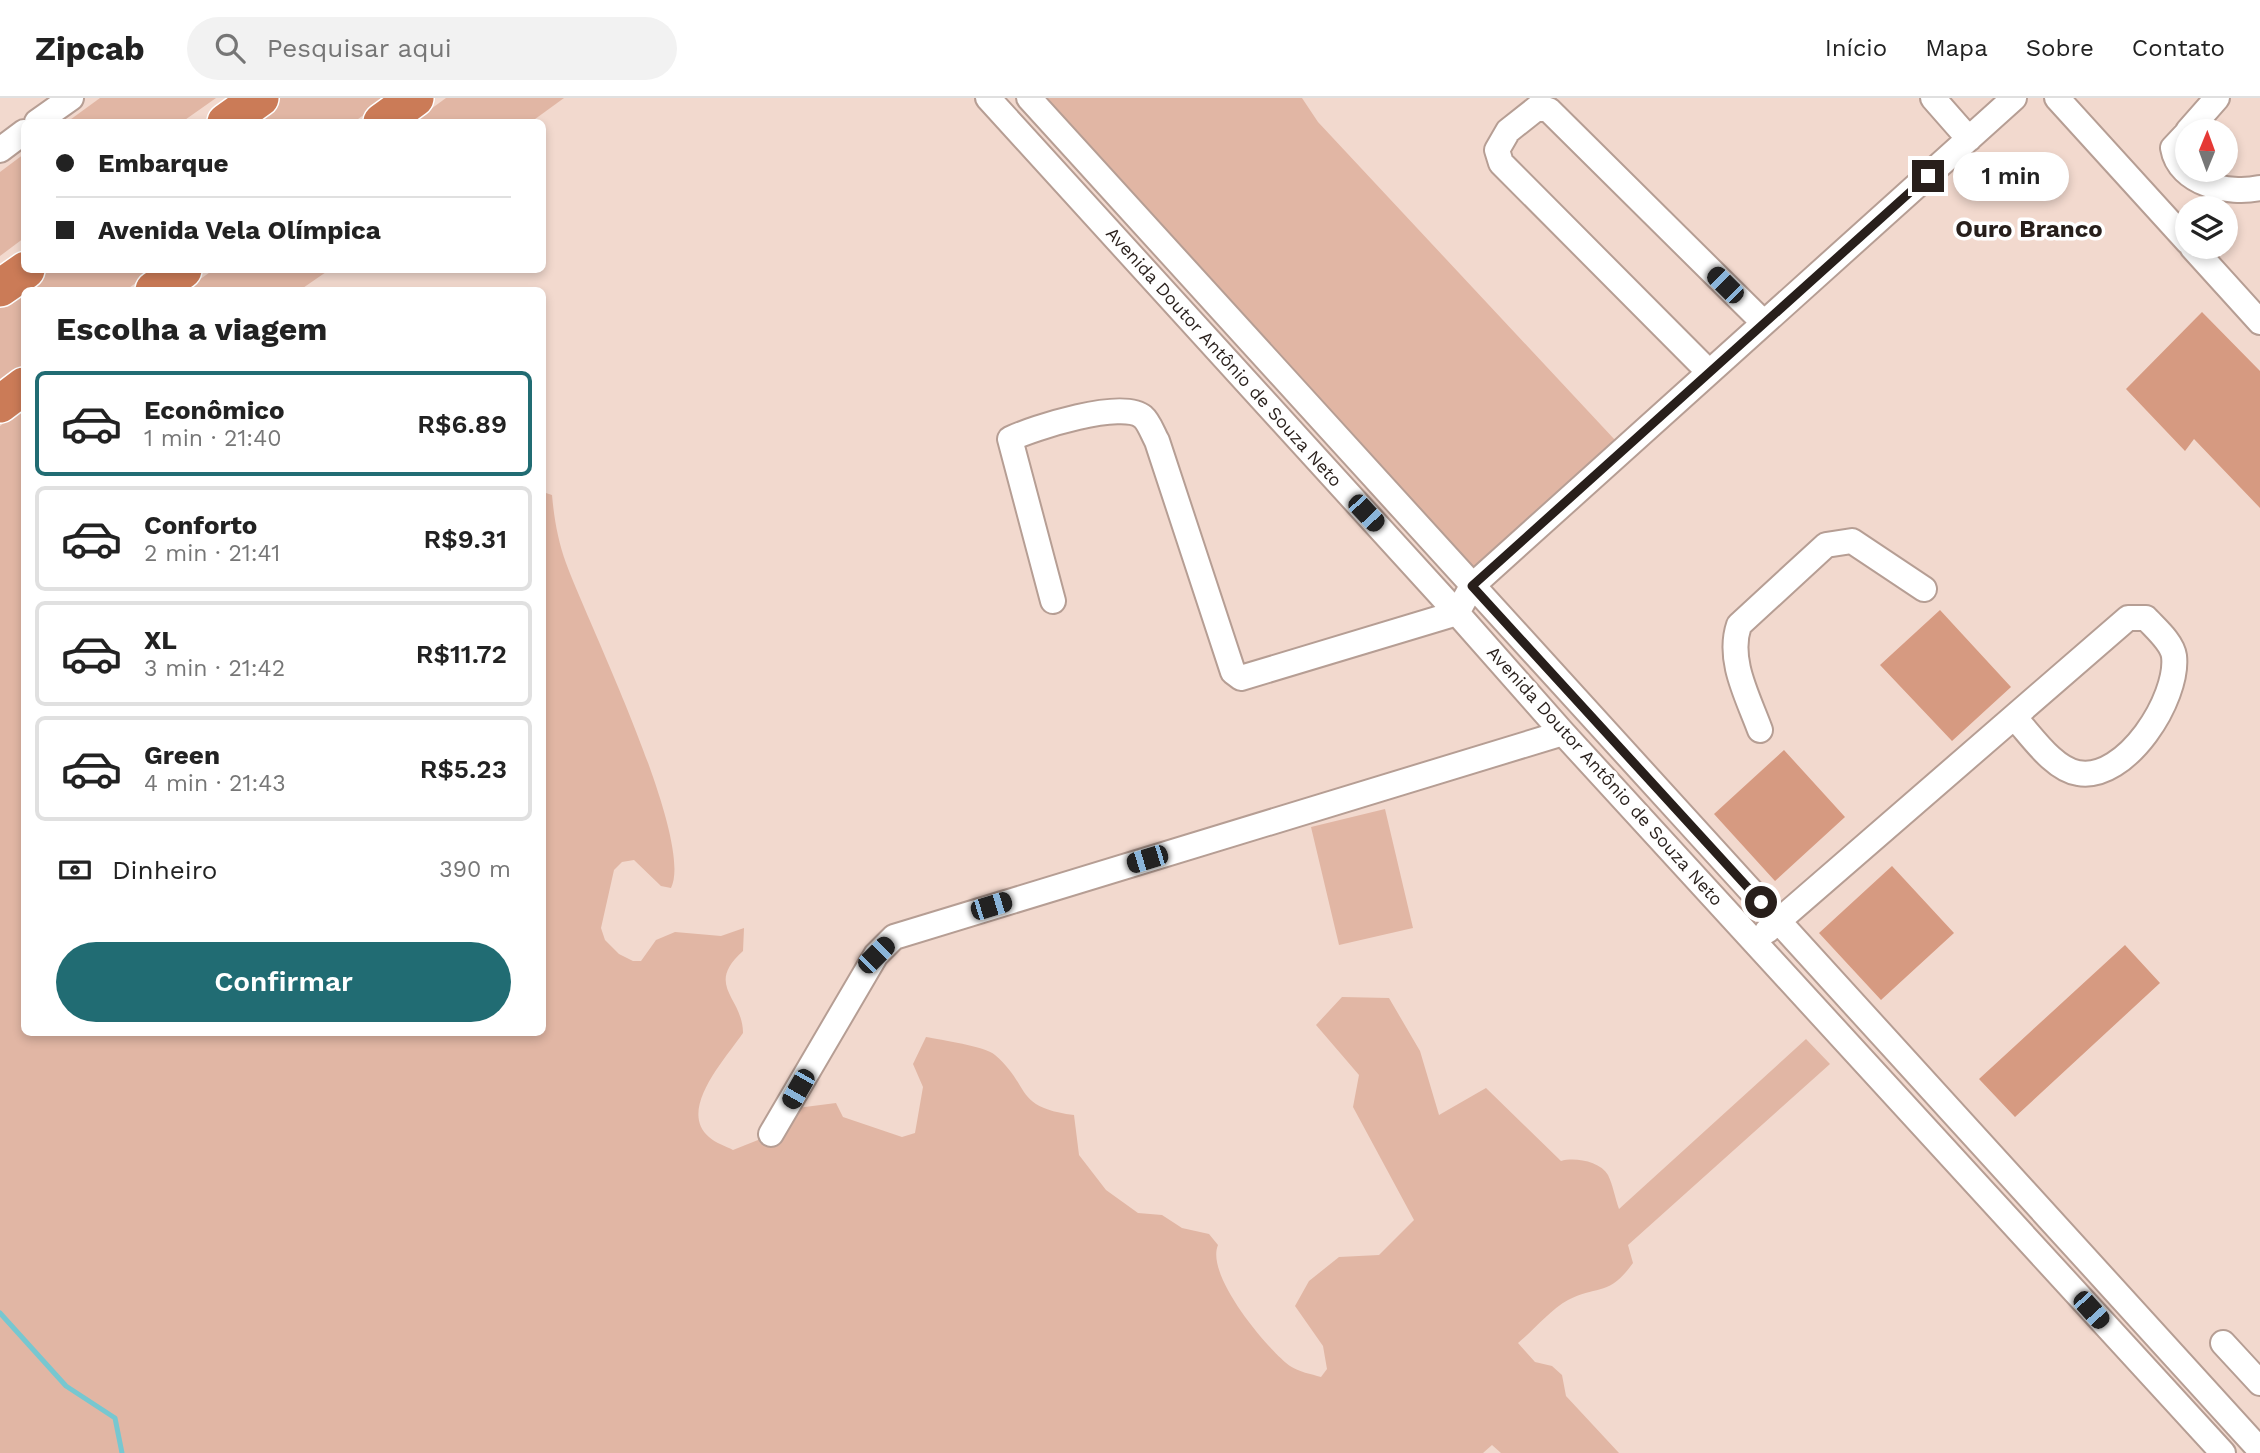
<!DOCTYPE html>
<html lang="pt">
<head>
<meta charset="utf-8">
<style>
  :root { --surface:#fff; --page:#f2f2f2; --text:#222; --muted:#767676; --line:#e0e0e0; --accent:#216c73 }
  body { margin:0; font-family:"Work Sans",sans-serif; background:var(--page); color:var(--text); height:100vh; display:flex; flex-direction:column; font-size:26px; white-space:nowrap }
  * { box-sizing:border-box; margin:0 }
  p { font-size:23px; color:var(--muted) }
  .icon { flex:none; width:38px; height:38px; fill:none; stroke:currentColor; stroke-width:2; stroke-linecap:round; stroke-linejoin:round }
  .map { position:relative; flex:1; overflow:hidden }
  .panel { position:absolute; left:21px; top:189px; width:525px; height:749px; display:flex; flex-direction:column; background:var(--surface); border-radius:10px; box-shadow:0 4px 10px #0003 }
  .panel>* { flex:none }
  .top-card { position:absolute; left:21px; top:21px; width:525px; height:154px; border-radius:10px; box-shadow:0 4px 10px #0003; display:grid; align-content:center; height:154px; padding:0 35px; background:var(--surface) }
  .needle { width:46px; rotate:1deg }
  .tools { position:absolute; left:2175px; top:21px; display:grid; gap:14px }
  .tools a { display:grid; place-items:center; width:63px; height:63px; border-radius:50%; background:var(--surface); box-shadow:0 4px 10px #0003; font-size:35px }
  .end { position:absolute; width:32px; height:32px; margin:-16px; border:9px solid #281f1b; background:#fff; box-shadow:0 0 0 4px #fff }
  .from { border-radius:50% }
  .bubble { position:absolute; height:49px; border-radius:24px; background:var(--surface); box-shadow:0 4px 10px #0003; font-size:23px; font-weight:600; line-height:49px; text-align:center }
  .car { position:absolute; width:21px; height:42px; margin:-21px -10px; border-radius:9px; box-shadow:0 0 5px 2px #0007; background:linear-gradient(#222 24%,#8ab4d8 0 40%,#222 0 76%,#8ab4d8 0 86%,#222 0) }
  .top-card b { display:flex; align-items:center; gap:24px; height:66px; font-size:26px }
  .top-card b+b { border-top:2px solid var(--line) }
  .top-card i { width:18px; height:18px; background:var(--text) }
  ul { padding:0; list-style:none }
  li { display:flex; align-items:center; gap:21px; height:105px; margin:0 14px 10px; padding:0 21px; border:4px solid var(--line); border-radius:10px }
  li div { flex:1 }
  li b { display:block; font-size:26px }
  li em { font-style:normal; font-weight:600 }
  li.selected { border-color:var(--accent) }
  li>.icon { width:63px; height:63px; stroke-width:1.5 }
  h2 { padding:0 35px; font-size:32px; line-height:84px }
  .pay { display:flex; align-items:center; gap:18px; height:77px; padding:0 35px; font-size:26px }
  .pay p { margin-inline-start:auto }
  .action { display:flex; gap:14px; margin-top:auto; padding:14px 35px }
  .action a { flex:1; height:80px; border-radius:42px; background:var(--accent); color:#fff; font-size:28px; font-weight:600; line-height:80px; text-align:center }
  header { display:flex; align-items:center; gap:42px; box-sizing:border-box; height:98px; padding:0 35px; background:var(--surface); border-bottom:2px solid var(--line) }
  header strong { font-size:33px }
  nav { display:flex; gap:38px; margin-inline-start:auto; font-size:24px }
  .search { width:490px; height:63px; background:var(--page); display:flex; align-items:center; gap:18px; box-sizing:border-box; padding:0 24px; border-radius:38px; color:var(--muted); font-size:26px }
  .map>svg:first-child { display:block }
  .green { fill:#e1b6a4 }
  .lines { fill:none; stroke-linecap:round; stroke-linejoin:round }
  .stream { stroke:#77c7d0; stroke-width:5 }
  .building { fill:#d69a81 }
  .minor-casing { stroke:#b69e94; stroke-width:28 }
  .highway-casing { stroke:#fff; stroke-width:40 }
  .minor { stroke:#fff; stroke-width:24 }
  .highway { stroke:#cb7b57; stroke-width:37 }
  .route { stroke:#281f1b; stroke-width:9 }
  .labels { text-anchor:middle; stroke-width:7; stroke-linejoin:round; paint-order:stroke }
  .street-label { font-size:18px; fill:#281f1b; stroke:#fff }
  .district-label { font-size:24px; font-weight:bold; fill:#281f1b; stroke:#fff }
</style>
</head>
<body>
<header>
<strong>Zipcab</strong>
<div class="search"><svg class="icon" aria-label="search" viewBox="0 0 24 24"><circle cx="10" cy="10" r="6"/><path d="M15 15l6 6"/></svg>Pesquisar aqui</div>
<nav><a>Início</a><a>Mapa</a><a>Sobre</a><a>Contato</a></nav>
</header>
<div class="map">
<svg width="2260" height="1355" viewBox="0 0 2260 1355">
  <rect width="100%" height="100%" fill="#f2d9ce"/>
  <!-- green -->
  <path class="green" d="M100,0H216L182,24H67Z
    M273,0H387L354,24H240Z
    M446,0H564L531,24H413Z
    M1044,0H1302L1318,24L1615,342L1472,476Z
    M24,56V140L0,158V74Z
    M39,172H154L126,192H24V267L0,285V200Z
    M213,172H329L300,192H185Z
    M24,310V934H542L543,394L552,397C554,420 558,443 566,465C587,523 695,742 671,790L661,788L634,762L622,764L614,772L601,830L605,842L619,856L633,863H641L656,842L675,834L721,838L744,830L743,853C704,888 743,899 743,935C726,960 677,1012 709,1039C715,1045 726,1048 733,1052L758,1042L773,1019L797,1010L836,1005L843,1019L902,1039L915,1035L923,989L913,966L926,939C941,942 985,948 995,957C1032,989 1013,1009 1074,1017L1079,1057L1106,1092L1138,1115L1162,1117L1182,1130L1209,1136L1218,1147C1205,1177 1267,1251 1290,1268C1299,1274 1311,1276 1321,1279L1327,1271L1323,1248L1295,1208L1309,1183L1339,1159L1379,1157L1414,1122L1353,1009L1359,977L1316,927L1342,899L1389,900L1420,953L1439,1017L1486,990L1561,1063C1574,1059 1600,1063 1608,1077C1613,1087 1615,1100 1619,1111L1806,941L1830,966L1628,1147L1633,1165C1609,1199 1597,1187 1568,1202C1550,1212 1534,1232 1518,1245L1535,1264L1552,1268L1562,1277L1566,1298L1619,1355H1501L1492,1347L1483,1355H0V328Z
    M1385,711L1413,830L1339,847L1311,729Z"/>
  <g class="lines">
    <!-- stream -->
    <path class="stream" d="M0,1215L66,1288L115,1320L122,1355"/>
  </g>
  <!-- building -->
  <path class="building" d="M2202,214L2260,273V410L2194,341L2185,353L2126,291Z
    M1940,512L2011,589L1952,643L1880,567Z
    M1784,652L1845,719L1775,783L1714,716Z
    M1892,768L1954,835L1881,902L1819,835Z
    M2125,847L2160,885L2015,1019L1979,981Z"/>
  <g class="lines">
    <defs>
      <path id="minor" d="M988,0L1457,515L1563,635L2223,1355
        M1029,0L2260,1352
        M1933,0L1969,41
        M2057,0L2188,144
        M37,24L71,0
        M2188,33L2217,0
        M2188,34L2173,50C2179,86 2229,97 2260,90
        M0,52L24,34
        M2192,149L2260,224
        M1709,274L1501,65L1497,52L1508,33L1537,10L1549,12L1763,224
        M1053,503L1010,341C1033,330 1123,301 1143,319C1149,324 1153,336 1157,343L1233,574L1241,580L1457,515L1472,488L2014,0
        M1760,632C1748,599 1727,562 1739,527L1826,447L1852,443L1924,491
        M1767,833L2128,520H2146C2155,530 2172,544 2174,558C2179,600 2126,684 2078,675C2053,671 2031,637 2014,619
        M771,1036L876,857L894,839L1563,635
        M2223,1245L2260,1285"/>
      <path id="highway" d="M226,24L260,0
        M382,24L415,0
        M0,190L26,172
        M154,192L183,172
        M0,306L24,288"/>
    </defs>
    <!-- minor casing -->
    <use href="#minor" class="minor-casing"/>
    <!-- highway casing -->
    <use href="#highway" class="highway-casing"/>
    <!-- minor -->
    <use href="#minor" class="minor"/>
    <!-- highway -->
    <use href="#highway" class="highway"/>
  </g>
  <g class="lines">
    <!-- route -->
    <path class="route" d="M1761,804L1472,488L1928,78"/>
  </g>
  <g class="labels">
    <!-- street labels -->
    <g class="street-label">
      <text transform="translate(1224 259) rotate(48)" y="6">Avenida Doutor Antônio de Souza Neto</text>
      <text transform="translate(1605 678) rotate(48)" y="6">Avenida Doutor Antônio de Souza Neto</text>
    </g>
    <!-- district labels -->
    <g class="district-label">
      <text x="2029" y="139">Ouro Branco</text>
    </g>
  </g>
</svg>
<div class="tools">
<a><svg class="needle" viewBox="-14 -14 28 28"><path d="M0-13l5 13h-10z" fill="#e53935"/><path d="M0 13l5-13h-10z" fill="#767676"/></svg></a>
<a><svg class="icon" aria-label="layers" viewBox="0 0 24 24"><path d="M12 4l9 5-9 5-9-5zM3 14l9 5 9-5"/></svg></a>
</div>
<i class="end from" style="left:1761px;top:804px"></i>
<i class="end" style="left:1928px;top:78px"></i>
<div class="bubble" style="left:1953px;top:54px;width:116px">1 min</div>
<i class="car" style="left:1725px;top:187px;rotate:315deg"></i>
<i class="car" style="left:1366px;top:415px;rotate:137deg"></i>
<i class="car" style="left:1147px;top:761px;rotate:253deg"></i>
<i class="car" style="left:991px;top:808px;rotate:73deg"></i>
<i class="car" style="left:876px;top:857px;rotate:45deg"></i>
<i class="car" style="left:798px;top:991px;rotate:210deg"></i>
<i class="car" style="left:2091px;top:1212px;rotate:138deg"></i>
<div class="top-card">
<b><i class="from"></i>Embarque</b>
<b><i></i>Avenida Vela Olímpica</b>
</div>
<section class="panel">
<h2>Escolha a viagem</h2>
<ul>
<li class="selected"><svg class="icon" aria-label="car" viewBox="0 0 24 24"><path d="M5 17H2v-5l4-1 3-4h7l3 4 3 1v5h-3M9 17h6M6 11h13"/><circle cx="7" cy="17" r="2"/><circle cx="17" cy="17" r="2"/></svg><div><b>Econômico</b><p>1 min · 21:40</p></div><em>R$6.89</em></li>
<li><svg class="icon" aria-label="car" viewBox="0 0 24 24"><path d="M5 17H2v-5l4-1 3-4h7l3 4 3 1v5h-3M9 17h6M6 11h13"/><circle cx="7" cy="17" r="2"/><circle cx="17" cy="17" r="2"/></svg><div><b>Conforto</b><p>2 min · 21:41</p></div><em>R$9.31</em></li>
<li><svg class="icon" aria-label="car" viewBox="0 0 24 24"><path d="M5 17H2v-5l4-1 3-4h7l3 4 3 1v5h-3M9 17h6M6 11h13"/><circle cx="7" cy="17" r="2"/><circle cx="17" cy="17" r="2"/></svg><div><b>XL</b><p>3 min · 21:42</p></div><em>R$11.72</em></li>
<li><svg class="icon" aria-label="car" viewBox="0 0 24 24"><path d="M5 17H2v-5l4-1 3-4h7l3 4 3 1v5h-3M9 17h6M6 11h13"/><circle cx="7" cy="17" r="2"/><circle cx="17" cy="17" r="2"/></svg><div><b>Green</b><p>4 min · 21:43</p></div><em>R$5.23</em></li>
</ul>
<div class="pay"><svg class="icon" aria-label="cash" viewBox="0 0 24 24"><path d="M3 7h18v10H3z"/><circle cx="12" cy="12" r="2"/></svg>Dinheiro<p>390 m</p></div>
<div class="action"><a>Confirmar</a></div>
</section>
</div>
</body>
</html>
